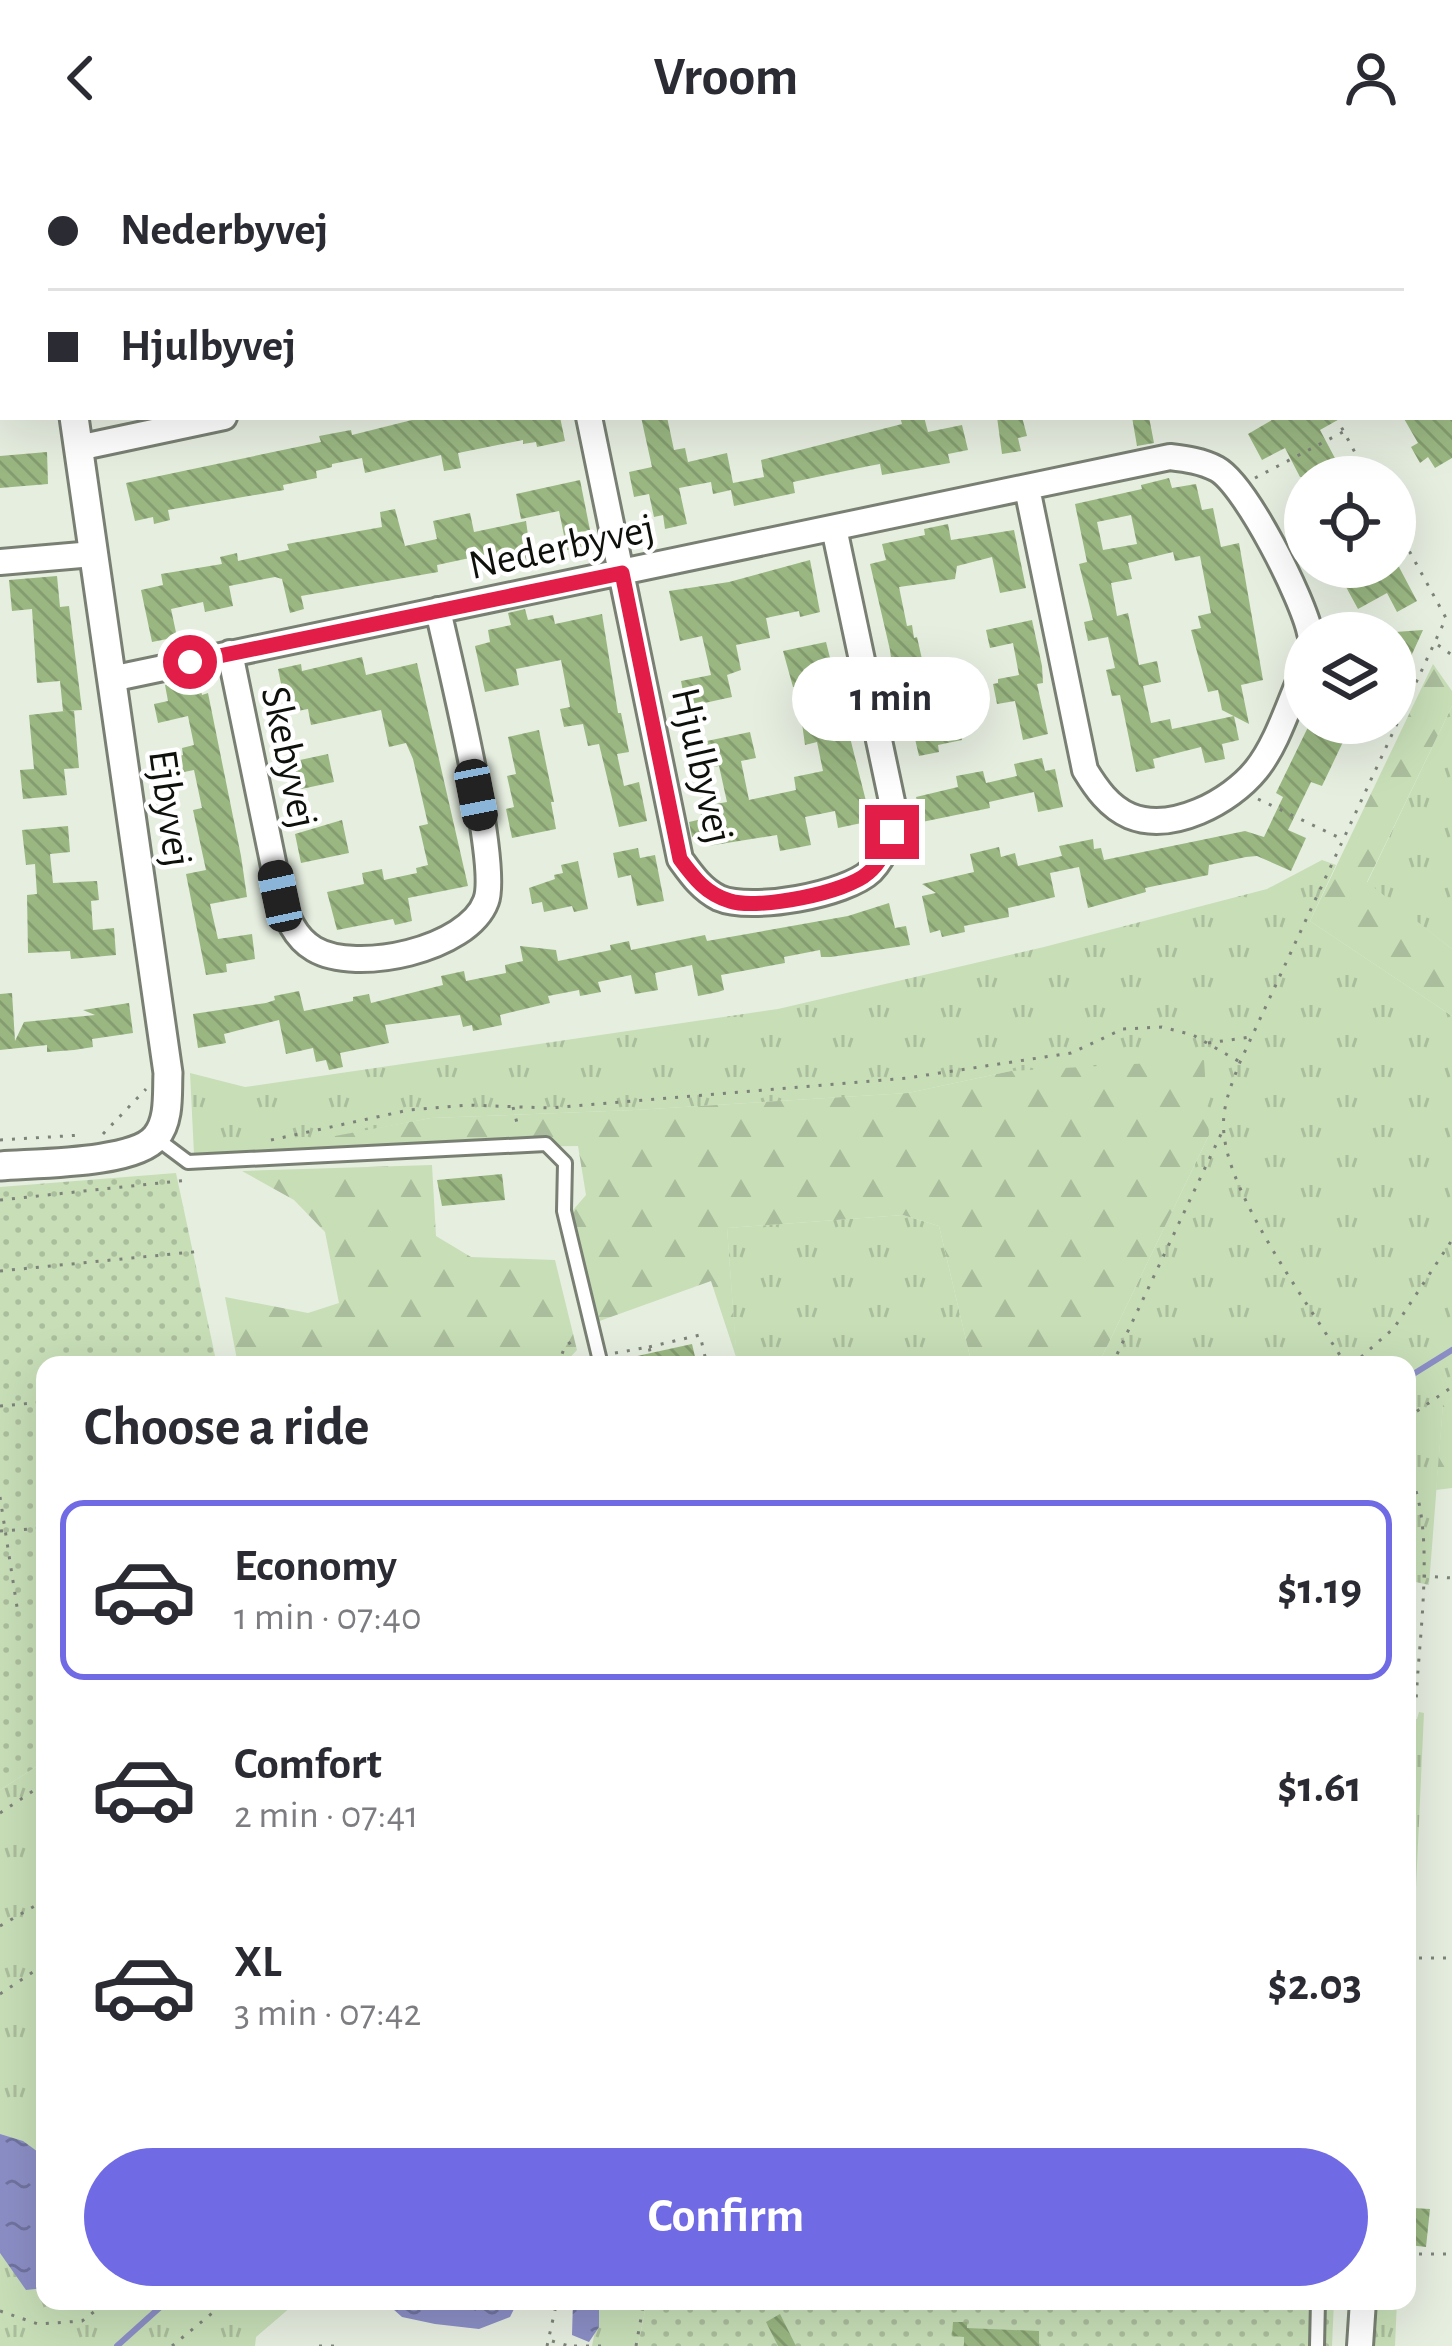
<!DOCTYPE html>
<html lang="en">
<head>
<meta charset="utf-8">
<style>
  :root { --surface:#fff; --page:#f2f2f3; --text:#2b2b33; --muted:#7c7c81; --line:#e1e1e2; --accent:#706ae5 }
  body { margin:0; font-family:"Alegreya Sans",sans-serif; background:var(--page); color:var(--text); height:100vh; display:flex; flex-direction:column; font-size:45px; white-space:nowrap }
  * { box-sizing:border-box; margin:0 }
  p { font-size:39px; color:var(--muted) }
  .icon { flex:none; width:66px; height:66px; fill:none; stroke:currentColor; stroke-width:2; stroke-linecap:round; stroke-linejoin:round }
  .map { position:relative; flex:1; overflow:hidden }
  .sheet { position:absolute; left:36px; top:1200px; width:1380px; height:954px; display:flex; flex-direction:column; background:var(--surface); border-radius:24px; box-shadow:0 12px 48px #0002 }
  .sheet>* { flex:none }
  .guide { position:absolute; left:0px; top:0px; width:1452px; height:264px; box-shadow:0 12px 48px #0002; display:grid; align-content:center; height:264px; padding:0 48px; background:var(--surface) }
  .tools { position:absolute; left:1284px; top:300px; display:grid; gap:24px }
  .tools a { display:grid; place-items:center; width:132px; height:132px; border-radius:50%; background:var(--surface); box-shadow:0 12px 48px #0002; font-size:60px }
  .end { position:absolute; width:54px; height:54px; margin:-27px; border:15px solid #e11d48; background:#fff; box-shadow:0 0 0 6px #fff }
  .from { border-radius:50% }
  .bubble { position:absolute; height:84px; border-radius:42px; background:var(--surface); box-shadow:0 12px 48px #0002; font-size:39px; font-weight:600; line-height:84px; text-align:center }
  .car { position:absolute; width:36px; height:72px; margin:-36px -18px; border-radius:15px; box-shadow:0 0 9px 3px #0007; background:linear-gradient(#222 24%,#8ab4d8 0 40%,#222 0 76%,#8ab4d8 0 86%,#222 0) }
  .guide b { display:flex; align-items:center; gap:42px; height:114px; font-size:45px }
  .guide b+b { border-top:3px solid var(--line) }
  .guide i { width:30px; height:30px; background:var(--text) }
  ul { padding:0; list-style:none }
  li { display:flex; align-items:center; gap:36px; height:180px; margin:0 24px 18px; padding:0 24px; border:6px solid transparent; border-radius:24px }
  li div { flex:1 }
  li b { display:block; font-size:45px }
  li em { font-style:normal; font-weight:600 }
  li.selected { border-color:var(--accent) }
  li>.icon { width:108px; height:108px; stroke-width:1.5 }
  h2 { padding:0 48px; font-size:54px; line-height:144px }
  .action { display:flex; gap:24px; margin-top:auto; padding:24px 48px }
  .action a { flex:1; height:138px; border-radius:72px; background:var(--accent); color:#fff; font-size:48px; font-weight:600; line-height:138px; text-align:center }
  header { display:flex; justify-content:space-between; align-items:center; height:156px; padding:0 48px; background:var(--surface); font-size:54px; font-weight:600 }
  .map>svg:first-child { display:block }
  .grass { fill:url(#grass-tufts) }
  .forest { fill:url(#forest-firs) }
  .garden { fill:url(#garden-dots) }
  .water { fill:url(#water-ripples) }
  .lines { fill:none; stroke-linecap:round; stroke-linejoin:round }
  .stream { stroke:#8b8ec5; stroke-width:6 }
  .building { fill:url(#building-back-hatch); fill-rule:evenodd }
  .service-casing { stroke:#798073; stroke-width:18 }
  .minor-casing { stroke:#798073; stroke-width:30 }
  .tertiary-casing { stroke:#798073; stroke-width:33 }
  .path { stroke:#7e837a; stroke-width:3; stroke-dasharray:3 9; stroke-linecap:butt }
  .service { stroke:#fff; stroke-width:12 }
  .minor { stroke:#fff; stroke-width:24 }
  .tertiary { stroke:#fff; stroke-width:27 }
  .route { stroke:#e11d48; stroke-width:15 }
  .labels { text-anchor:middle; stroke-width:9; stroke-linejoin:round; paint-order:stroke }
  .street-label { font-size:42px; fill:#0e100c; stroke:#fff }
</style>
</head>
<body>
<header><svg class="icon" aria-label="back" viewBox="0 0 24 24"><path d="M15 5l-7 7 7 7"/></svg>Vroom<svg class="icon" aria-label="person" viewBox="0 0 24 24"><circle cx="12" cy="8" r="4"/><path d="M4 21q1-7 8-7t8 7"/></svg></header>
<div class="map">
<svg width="1452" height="2190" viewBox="0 0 1452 2190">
  <defs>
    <pattern id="grass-tufts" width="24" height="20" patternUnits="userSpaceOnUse" patternTransform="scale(3)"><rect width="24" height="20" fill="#c7deb7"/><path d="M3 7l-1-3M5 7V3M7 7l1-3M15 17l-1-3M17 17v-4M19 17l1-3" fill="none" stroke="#aabd9c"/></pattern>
    <pattern id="forest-firs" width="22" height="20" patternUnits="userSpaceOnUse" patternTransform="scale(3)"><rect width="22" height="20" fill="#c7deb7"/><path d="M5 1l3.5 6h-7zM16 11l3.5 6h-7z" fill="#aabd9c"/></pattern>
    <pattern id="garden-dots" width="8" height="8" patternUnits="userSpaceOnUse" patternTransform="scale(3)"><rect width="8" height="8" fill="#c7deb7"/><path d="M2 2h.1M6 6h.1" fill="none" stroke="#aabd9c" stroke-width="1.8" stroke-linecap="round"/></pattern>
    <pattern id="water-ripples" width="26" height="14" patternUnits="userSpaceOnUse" patternTransform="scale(3)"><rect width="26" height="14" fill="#8b8ec5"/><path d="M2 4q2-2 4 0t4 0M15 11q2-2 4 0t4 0" fill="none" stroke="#70739e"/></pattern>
    <pattern id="building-back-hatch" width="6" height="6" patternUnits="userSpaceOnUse" patternTransform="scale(3)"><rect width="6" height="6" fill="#9ab782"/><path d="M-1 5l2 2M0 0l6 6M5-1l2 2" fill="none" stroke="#849c6f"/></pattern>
  </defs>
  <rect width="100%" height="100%" fill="#e6eee0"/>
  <!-- grass -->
  <path class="grass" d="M1452,550V793L1367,727Z
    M1322,704L1336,709L1310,765L1452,860V1242L1443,1249L1429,1429L1407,1424V1209H1098L1209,979L1011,915L908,937L635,954L431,962L256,996L194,998L190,917L245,931L778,853L1044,791L1267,733Z
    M903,1059L939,1070L972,1209H737L727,1072Z
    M1407,1556L1410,1562L1417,1563L1419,1556L1424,1557L1407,1929Z
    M45,1605V2145H298L256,2181L255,2190H0V1634Z
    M601,2145H647L638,2190H592Z
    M1369,2145H1397L1395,2190H1367Z"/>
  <!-- forest -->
  <path class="forest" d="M1433,508L1452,535V550L1367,726L1452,793V860L1310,765Z
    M1204,904L1209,979L1098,1209H972L939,1070L903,1059L727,1072L737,1204L711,1125L594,1167L568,1060L586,1039L578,990L255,995L431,962L635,954L908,937L1011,915Z
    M432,1009L436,1080L471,1101L555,1104L577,1194L563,1209H238L225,1141L308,1157L339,1147L325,1076L294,1044L242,1015Z
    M1452,1242V1332L1436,1334L1443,1248Z"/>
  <!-- garden -->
  <path class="garden" d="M176,1017L217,1209H45V1605L0,1634V1031Z
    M647,2145H1334L1332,2190H638Z"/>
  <!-- water -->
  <path class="water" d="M0,1978L23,1985L45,2001V2132L26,2134L0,2097Z
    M384,2145H518L510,2161L479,2173L435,2168L402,2161Z
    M573,2145H599V2171L589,2186L572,2179Z"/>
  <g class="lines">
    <!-- stream -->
    <path class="stream" d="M1407,1222L1452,1194
      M117,2190L167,2145"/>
  </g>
  <!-- building -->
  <path class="building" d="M424,261H560L565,285L537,291L536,286L523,288V284L458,297L461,312L444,315L441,299L365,317L362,302L332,308V311L316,315L317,322L283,329L284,334L168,354L170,364L154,368L153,361L135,365L126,327L321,286L319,280L351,274L352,279Z
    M641,261H667L674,294L685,292L688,306L727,297L733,327L764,321L761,304L902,268L900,261H924L928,276L962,269L968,294L948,298L950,307L882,319L880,308L869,310L793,326L795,337L734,350L731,334L713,338L711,326L679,332L687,368L665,373L663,359L654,361L649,338L634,341L629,316L652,311Z
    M997,261H1022L1027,280L1018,282L1021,295L1002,298Z
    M1132,261H1149L1154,287L1137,290Z
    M1277,261H1343L1320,274L1345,321H1300L1285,292L1262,304L1248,278Z
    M1403,261H1452V302L1435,312L1428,301L1420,307L1411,291L1418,287Z
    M47,296L48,328L0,332V300Z
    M1169,322L1172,332L1196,328L1202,354L1213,352L1221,391L1239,387L1263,524L1241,529L1249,568L1222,554L1218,534L1208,536L1191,474L1201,472L1198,460L1211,457L1200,400L1175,405L1173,396L1128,407L1132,423L1111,427L1117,460L1128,457L1139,509L1157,505L1161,526L1143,530L1151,567L1170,563L1172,573L1234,560L1239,584L1222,588L1225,603L1205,607L1201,591L1153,603L1155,612L1136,616L1120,539L1112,540L1106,514L1115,512L1108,481L1088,485L1084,466L1093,464L1079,408L1087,406L1075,348L1142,333L1141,329ZM1131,359L1137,388L1103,394L1097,366Z
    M580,324L590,374L580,376L583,391L567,394L559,355L521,363L516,338Z
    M395,353L405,390L437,383L433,365L470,357L474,376L526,365L532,407L503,414L500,400L494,401L493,397L437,409L438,416L301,440L304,453L290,457L282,423L275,421L229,430L233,450L205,456L203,446L171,453L177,481L152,486L141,434L163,429L161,418L222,408L220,401L237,397L238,405L289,394L287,388L382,371L380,356Z
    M948,368L951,384L1014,374L1026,432L1000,437L992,401L957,410L955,423L899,431L907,470L912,469L914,482L917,481L933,552L964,546L967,560L957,562L962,584L938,589L939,596L919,600L905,540L896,542L890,494L870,408L886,404L882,388L925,379L924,373Z
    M810,404L820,456L800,461L799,455L766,462L770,482L736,489L741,514L727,519L732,541L686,551L681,525L711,519L702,480L680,485L669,435L729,426Z
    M1384,411H1399L1417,445L1397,456L1387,437L1358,453L1346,431Z
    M57,420L60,451L69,450L82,554L63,555L60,525L37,527L32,453L12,455L9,424Z
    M525,453L528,464L553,459L555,468L602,458L618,557H621L629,596L617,598L624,630L639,626L647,665L619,671L599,588L588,590L583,568L564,571L560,553L570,551L561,504L516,513L519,529L485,536L475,490L490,486L488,474L511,469L508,457Z
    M1032,464L1042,510L1043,527L1037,528L1048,578L1023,584L1015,545L997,548L993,528L998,527V523L1019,519L1013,487L990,492L986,474Z
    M1423,474L1408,507L1395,500V476Z
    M826,486L871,665L838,672L835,655L805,661L811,689L780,695L777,679L708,690L706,679L692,681L689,666L702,663L699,651L727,646L719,610L708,612L702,586L750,576L756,602L741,605L749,644L796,634L794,621L823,615L817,586L805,589L797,531H793L783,495Z
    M362,501L366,519L417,507L468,730L408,742L412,765L395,769L393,763L337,774L327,736L364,728L362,717L382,713L384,724L417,717L416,712L428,709L419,670L428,668L413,603L406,587L389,591L381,554L311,569L308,553L287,557L278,513L301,508L302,515Z
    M180,525L181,533L200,529L202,539L208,537L241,700L247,741L210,748L218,783L252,778L255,803L226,808L227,816L206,819L186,718L206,714L193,654L202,652L194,614L174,618L171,602L183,599L182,592L194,589L188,560L158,567L154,548L168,545L165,529Z
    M74,554L79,612L64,613L67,639L23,643L20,614L34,613L29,559Z
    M1310,567H1352L1322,630L1311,626L1288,674L1306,682L1291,715L1257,700L1246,701L1209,709L1208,719L1145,732L1146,736L1088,752L1079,711L1050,717L1055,741L1008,752L1009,761L964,770L965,776L942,781L940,774L930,777L922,740L936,737L922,728L974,716L970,698L999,691L1001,701L1015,697L1018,710L1062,700L1059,690L1093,683L1094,693L1101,692L1104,704L1245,675L1264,681L1283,641L1276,637Z
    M539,574L554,646H551L556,673L512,682L506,653L514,651L507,620L516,618L508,581Z
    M328,598L334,626L292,635L286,607Z
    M1042,602L1045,615L1055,613L1063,651L1038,656L1034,636L989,646L990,652L922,666L916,641L958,631L956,620L983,615L986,627L1017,620L1014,608Z
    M342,664L349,697L301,707L295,678Z
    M68,670L70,696L50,698L53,727L97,725L99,744L91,745L93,774L114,772L116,799L71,803L70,795L28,797L27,739L37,738L35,708L26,709L22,674Z
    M638,692L640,702L655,699L664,745L637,750L631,719L618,722L613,697Z
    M578,705L588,753L574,756L572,750L544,756L542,746L532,748L529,732L555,723L554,719L563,717L561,709Z
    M889,747L895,772L906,770L910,789L831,801H821L820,794L784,801L785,807L721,819L724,834L718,836L698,840L692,809L655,817L658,834L635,838L631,819L598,826L601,836L580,840L579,834L548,840L550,847L500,859L502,869L473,875L472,869L463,871L460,859L385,869L389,887L340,897L343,911L329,914L326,904L316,906L313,892L286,898L279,864L224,878L226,887L198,892L193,858L266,847L275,844L274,840L299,835L304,855L353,845V841L369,838L371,847L443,829L441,820L464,815L466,825L506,817L505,809L523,805L520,790L556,794L558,805L611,794L610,789L629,785L631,794L705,779L707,785L848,760Z
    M12,837L15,885L24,866L95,859L83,854L129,847L133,877L92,883L93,891L74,894L47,896V889L0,894V838Z
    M502,1018L505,1044L442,1050L437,1024Z
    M692,1188L697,1209H629L628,1202Z
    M1413,2052L1430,2053L1426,2091L1409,2089Z
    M780,2158L796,2190H778L766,2166Z
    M953,2166H967V2172L1039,2175V2190H964V2181L952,2180Z"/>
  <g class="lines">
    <defs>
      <path id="service" d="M156,982L188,1006L546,988L565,1007L564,1055L601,1209
        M1317,2190L1318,2145"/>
      <path id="minor" d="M296,0V3
        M534,0L535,3
        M773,0L774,3
        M1335,0L1337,3
        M1430,3L1439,0
        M0,167H3
        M1449,197L1452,203
        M589,261L680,703C691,718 701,733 719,742C751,756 846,739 871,715C887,698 892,678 894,655L834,372
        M78,292L224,261
        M1027,332L1085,614C1096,632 1109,651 1130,660C1172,677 1230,646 1256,614C1278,587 1290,544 1305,512
        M0,406L93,398
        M230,497L280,740C287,761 294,781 314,793C356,818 468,794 486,745C500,709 449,504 438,454
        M111,523L1170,301C1186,303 1202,305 1217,313C1246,329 1303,443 1310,477
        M1360,2190L1363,2145"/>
      <path id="tertiary" d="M36,0V3
        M0,1010C34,1007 135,1008 156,981C170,964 167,937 168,917L74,261"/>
    </defs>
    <!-- service casing -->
    <use href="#service" class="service-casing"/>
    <!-- minor casing -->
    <use href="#minor" class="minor-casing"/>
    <!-- tertiary casing -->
    <use href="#tertiary" class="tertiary-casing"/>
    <!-- path -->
    <path class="path" d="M1336,261L1368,321
      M1255,322L1343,276
      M1438,489L1452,499
      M1258,643L1342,683
      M1208,887L1251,881
      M513,951L518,971
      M103,978L146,933
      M0,984L82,979
      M271,984L409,954L467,949L550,952L907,922L1071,897L1123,873L1162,871L1193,879L1240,906
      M0,1044L188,1024
      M0,1115L203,1095
      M649,1191L700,1179L707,1209
      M615,1197L649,1191L653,1209
      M558,1209L565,1190L577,1182
      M1112,1209L1222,976
      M1346,1209C1310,1150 1230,1043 1224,978C1221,952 1231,930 1240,906L1446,462L1395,369
      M1352,1209L1394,1172L1452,1084
      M0,1250L45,1246
      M1407,1262L1452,1231
      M1407,1313C1438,1368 1418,1483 1416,1549H1407
      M0,1341L17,1451
      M0,1375L45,1372
      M1423,1420L1452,1422
      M0,1657L45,1627
      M0,1770L45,1744
      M1407,1802H1452
      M0,1838L45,1808
      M1407,2098H1452
      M0,2155L38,2168L82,2165L108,2145
      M552,2185L569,2190
      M172,2190L227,2145
      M319,2190H342
      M547,2190L557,2145
      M574,2190H609
      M636,2190L644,2145"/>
    <!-- service -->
    <use href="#service" class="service"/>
    <!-- minor -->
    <use href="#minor" class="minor"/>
    <!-- tertiary -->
    <use href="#tertiary" class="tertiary"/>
  </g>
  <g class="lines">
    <!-- route -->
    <path class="route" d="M190,506L622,417L680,703C694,722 706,738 730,745C758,754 846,737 868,717C881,707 887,691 892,676"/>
  </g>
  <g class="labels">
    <!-- street labels -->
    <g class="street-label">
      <text transform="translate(561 389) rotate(-12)" y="15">Nederbyvej</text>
      <text transform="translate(291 601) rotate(78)" y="15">Skebyvej</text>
      <text transform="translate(704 609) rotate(77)" y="15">Hjulbyvej</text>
      <text transform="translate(172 652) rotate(82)" y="15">Ejbyvej</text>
    </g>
  </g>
</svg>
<div class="tools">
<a><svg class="icon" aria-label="locate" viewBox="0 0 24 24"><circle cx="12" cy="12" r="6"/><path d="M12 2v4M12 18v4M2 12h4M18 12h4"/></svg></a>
<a><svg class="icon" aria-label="layers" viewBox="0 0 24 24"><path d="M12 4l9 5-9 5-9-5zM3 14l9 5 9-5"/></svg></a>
</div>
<i class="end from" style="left:190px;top:506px"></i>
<i class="end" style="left:892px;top:676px"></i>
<div class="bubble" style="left:792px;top:501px;width:198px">1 min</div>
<i class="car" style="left:476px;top:639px;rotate:169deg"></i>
<i class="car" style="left:280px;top:740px;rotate:348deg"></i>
<div class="guide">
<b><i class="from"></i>Nederbyvej</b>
<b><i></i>Hjulbyvej</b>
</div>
<section class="sheet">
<h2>Choose a ride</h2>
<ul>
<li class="selected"><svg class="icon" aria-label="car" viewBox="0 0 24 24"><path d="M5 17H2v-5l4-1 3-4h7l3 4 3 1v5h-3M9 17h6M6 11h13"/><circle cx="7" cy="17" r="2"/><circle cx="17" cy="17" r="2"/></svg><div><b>Economy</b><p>1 min · 07:40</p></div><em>$1.19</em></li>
<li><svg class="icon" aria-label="car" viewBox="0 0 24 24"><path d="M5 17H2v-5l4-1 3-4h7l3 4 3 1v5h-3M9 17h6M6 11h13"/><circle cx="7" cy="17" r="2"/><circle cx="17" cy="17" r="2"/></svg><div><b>Comfort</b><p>2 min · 07:41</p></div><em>$1.61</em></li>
<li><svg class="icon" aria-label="car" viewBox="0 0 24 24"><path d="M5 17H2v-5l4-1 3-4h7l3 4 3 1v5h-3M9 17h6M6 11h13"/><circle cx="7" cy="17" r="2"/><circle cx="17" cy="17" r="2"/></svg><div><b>XL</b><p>3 min · 07:42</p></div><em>$2.03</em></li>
</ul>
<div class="action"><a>Confirm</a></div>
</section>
</div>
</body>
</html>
